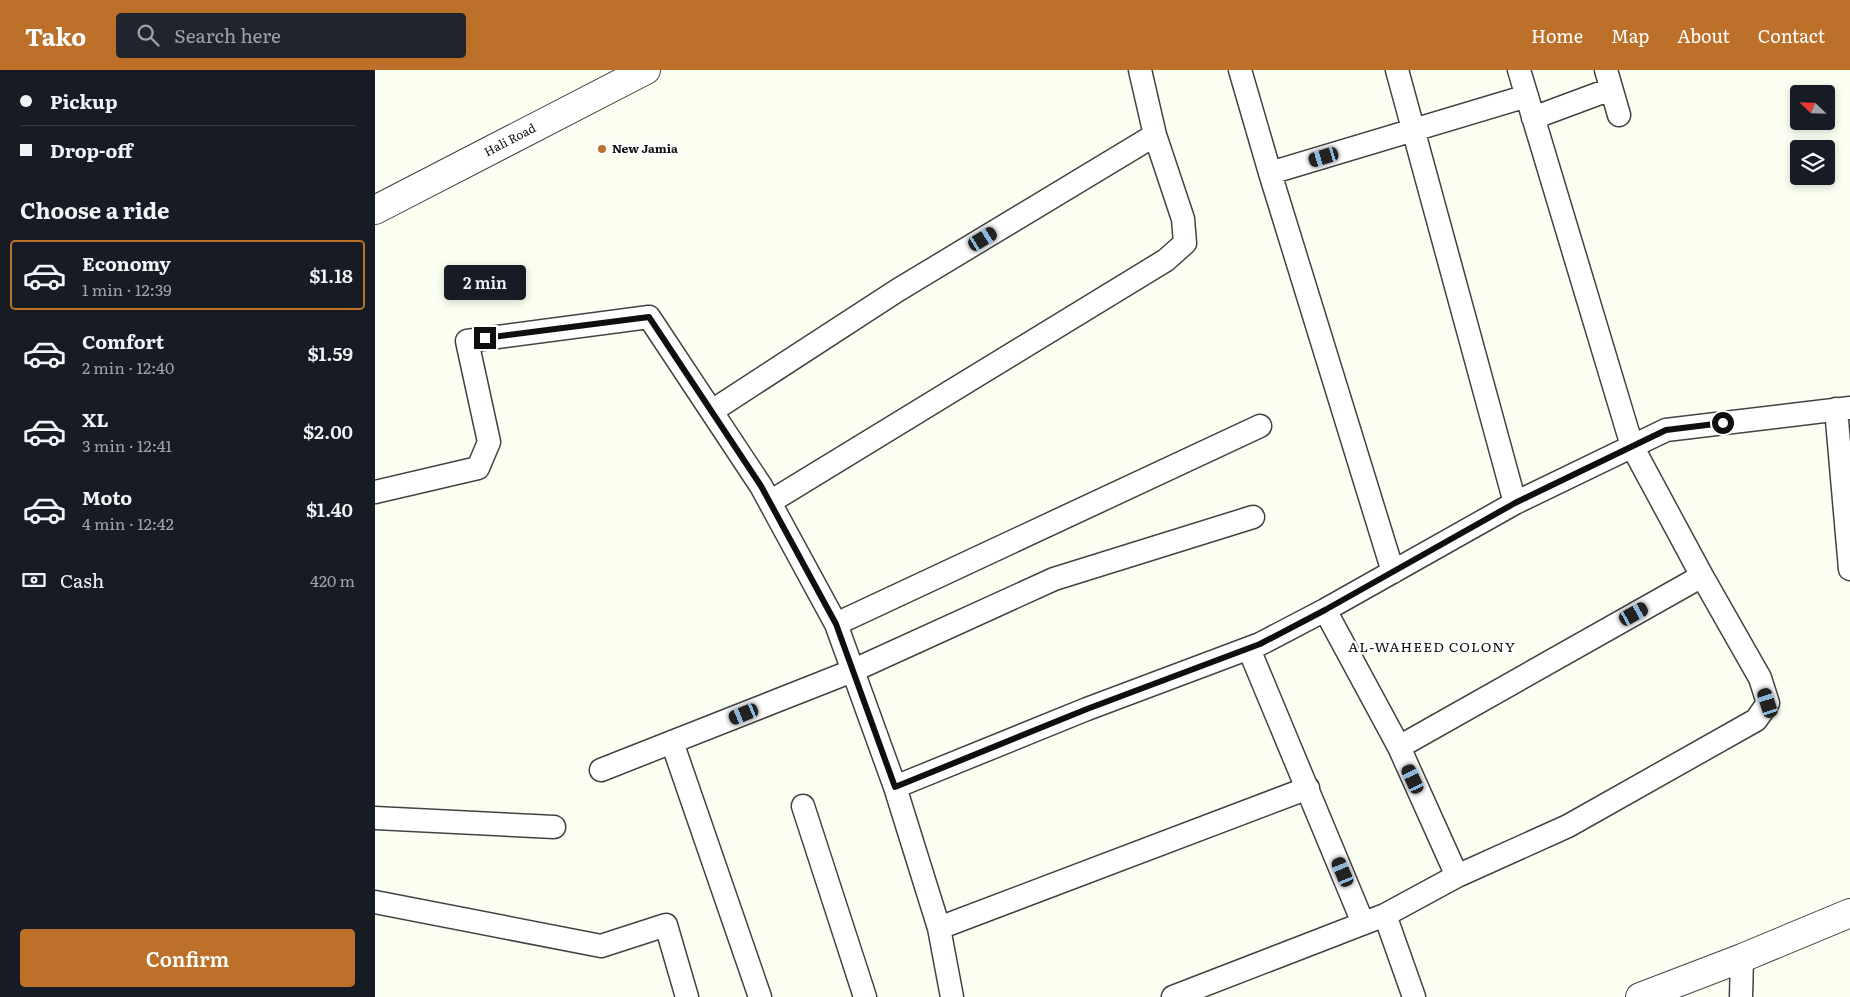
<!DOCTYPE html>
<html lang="en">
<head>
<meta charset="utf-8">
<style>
  :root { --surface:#171b24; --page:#20242c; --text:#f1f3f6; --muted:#9ea1a6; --line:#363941; --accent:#bc702a }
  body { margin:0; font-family:Literata,serif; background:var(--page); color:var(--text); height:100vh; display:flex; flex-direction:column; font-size:19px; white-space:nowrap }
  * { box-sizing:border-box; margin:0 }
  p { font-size:16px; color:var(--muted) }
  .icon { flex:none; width:28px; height:28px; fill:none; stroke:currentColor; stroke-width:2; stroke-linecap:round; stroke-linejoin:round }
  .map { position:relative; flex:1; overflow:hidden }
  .side { display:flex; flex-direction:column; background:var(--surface); width:375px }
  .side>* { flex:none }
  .guide { display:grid; align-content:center; height:110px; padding:0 20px; background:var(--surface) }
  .needle { width:32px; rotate:293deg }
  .fabs { position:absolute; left:1415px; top:15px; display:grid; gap:10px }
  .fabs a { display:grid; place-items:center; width:45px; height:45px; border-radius:5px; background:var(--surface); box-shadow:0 2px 8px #0003; font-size:25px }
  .end { position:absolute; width:22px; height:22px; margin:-11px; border:6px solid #0f0f0f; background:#fff; box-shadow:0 0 0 2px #fff }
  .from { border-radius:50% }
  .bubble { position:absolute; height:35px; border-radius:5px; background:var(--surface); box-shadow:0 2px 8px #0003; font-size:16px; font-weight:600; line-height:35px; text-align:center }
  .car { position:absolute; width:15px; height:30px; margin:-15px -8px; border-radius:6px; box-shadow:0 0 4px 1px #0007; background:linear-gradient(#222 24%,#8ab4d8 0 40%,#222 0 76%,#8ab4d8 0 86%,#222 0) }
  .guide b { display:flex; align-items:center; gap:18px; height:48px; font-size:19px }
  .guide b+b { border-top:1px solid var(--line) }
  .guide i { width:12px; height:12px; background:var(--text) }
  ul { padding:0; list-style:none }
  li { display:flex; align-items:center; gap:15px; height:70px; margin:0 10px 8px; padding:0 10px; border:2px solid transparent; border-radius:5px }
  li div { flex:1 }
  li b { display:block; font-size:19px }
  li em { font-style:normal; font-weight:600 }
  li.current { border-color:var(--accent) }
  li>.icon { width:45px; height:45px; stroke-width:1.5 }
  h2 { padding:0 20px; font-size:22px; line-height:60px }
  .pay { display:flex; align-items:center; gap:12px; height:55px; padding:0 20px; font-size:19px }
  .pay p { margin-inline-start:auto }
  .action { display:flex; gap:10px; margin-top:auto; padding:10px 20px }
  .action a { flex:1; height:58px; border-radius:5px; background:var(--accent); color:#fff; font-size:20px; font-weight:600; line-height:58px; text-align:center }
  header { display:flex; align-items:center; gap:30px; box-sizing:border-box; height:70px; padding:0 25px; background:var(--accent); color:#fff }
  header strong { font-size:24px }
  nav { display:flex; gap:28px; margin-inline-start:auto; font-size:18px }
  .search { width:350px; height:45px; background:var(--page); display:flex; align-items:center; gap:12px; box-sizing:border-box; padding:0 18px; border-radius:5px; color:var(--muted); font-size:19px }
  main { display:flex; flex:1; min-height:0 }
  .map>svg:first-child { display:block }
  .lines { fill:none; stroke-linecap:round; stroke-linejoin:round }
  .minor-casing { stroke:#424242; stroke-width:25 }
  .tertiary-casing { stroke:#424242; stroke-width:30 }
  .minor { stroke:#fff; stroke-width:22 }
  .tertiary { stroke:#fff; stroke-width:28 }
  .route { stroke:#0f0f0f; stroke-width:6 }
  .poi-dot { fill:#bc702a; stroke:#fff; stroke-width:2 }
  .labels { text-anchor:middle; stroke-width:5; stroke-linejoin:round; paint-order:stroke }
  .street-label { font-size:12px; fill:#0f0f0f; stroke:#fff }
  .poi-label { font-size:12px; font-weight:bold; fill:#0f0f0f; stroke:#fff; text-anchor:start }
  .neighbourhood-label { font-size:14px; letter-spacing:1px; fill:#0f0f0f; stroke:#fff }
</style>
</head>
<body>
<header>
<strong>Tako</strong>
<div class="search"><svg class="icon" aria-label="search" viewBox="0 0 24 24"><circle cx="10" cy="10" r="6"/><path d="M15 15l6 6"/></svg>Search here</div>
<nav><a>Home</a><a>Map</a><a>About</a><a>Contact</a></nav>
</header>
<main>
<section class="side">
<div class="guide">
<b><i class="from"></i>Pickup</b>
<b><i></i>Drop-off</b>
</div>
<h2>Choose a ride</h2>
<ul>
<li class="current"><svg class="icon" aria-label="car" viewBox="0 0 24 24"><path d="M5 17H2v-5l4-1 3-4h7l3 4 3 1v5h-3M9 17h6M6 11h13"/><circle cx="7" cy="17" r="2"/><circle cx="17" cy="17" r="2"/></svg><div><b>Economy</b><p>1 min · 12:39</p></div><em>$1.18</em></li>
<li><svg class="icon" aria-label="car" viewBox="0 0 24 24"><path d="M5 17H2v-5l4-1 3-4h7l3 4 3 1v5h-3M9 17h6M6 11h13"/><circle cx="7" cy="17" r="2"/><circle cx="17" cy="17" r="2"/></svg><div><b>Comfort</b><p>2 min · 12:40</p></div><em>$1.59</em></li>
<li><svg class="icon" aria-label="car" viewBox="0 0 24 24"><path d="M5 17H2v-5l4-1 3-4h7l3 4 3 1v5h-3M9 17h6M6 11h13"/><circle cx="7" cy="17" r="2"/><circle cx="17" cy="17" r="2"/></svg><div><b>XL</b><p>3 min · 12:41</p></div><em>$2.00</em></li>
<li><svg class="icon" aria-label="car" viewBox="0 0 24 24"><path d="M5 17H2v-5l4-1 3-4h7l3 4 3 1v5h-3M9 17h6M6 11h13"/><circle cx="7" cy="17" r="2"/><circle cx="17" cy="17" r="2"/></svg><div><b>Moto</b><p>4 min · 12:42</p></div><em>$1.40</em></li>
</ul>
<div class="pay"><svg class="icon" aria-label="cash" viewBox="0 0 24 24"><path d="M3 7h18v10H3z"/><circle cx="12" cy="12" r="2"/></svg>Cash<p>420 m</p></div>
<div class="action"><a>Confirm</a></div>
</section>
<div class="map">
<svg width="1475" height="927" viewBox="0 0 1475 927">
  <rect width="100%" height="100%" fill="#fbfff2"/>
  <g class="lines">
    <defs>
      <path id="minor" d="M865,0L895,103
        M1022,0L1140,433
        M1231,0L1244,45
        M1158,48L1236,19
        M1461,339L1475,499
        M337,341L523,220L780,65
        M0,422L103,398L114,372L92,271L274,247L386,416L461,554L520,717
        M395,432L791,190L810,173L808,149L780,65L765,0
        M1018,502L895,103L1152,26
        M950,540L1024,677L1082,806
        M461,554L885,356
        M874,579L988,853
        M297,672L385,927
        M1024,677L1327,506
        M226,700L477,601L679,509L878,447
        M428,736L490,927
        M0,748L179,757
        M0,832L226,876L291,855L312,927
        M1010,845L1039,927
        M564,858L933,718
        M577,927L564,858L520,717L712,639L885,574L950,540L1140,433L1291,360L1475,338
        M798,927L1010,845L1082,806L1193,756L1381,650L1393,633L1385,608L1327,506L1257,376L1144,0
        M1366,927L1367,888"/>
      <g id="tertiary">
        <path id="s1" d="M0,140L271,0"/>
        <path d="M1265,927L1367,888L1475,843"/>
      </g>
    </defs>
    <!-- minor casing -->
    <use href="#minor" class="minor-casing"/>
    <!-- tertiary casing -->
    <use href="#tertiary" class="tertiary-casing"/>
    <!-- minor -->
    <use href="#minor" class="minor"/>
    <!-- tertiary -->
    <use href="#tertiary" class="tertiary"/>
  </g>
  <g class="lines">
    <!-- route -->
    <path class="route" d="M110,268L274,247L386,416L461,554L520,717L712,639L885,574L950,540L1140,433L1291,360L1348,353"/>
  </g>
  <!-- markers -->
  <circle class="poi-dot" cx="227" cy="79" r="5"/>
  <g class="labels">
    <!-- street labels -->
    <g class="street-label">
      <text dy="4" stroke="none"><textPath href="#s1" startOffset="152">Hali Road</textPath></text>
    </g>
    <!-- poi labels -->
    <g class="poi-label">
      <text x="237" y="83">New Jamia</text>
    </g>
    <!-- neighbourhood labels -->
    <g class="neighbourhood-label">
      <text x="1057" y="582">AL-WAHEED COLONY</text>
    </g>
  </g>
</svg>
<div class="fabs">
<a><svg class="needle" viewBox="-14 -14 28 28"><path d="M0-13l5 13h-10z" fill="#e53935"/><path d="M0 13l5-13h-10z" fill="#9ea1a6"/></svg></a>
<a><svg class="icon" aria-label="layers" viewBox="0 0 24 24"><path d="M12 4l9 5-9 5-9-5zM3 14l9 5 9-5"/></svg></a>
</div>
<i class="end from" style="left:1348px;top:353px"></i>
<i class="end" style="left:110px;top:268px"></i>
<div class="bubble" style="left:69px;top:195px;width:82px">2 min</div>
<i class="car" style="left:949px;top:87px;rotate:253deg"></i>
<i class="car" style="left:608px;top:169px;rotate:59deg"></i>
<i class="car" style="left:1259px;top:544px;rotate:61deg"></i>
<i class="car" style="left:1393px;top:633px;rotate:342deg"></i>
<i class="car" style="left:369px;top:644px;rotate:248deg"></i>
<i class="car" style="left:1038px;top:709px;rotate:335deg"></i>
<i class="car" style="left:968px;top:802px;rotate:337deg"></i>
</div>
</main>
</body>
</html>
